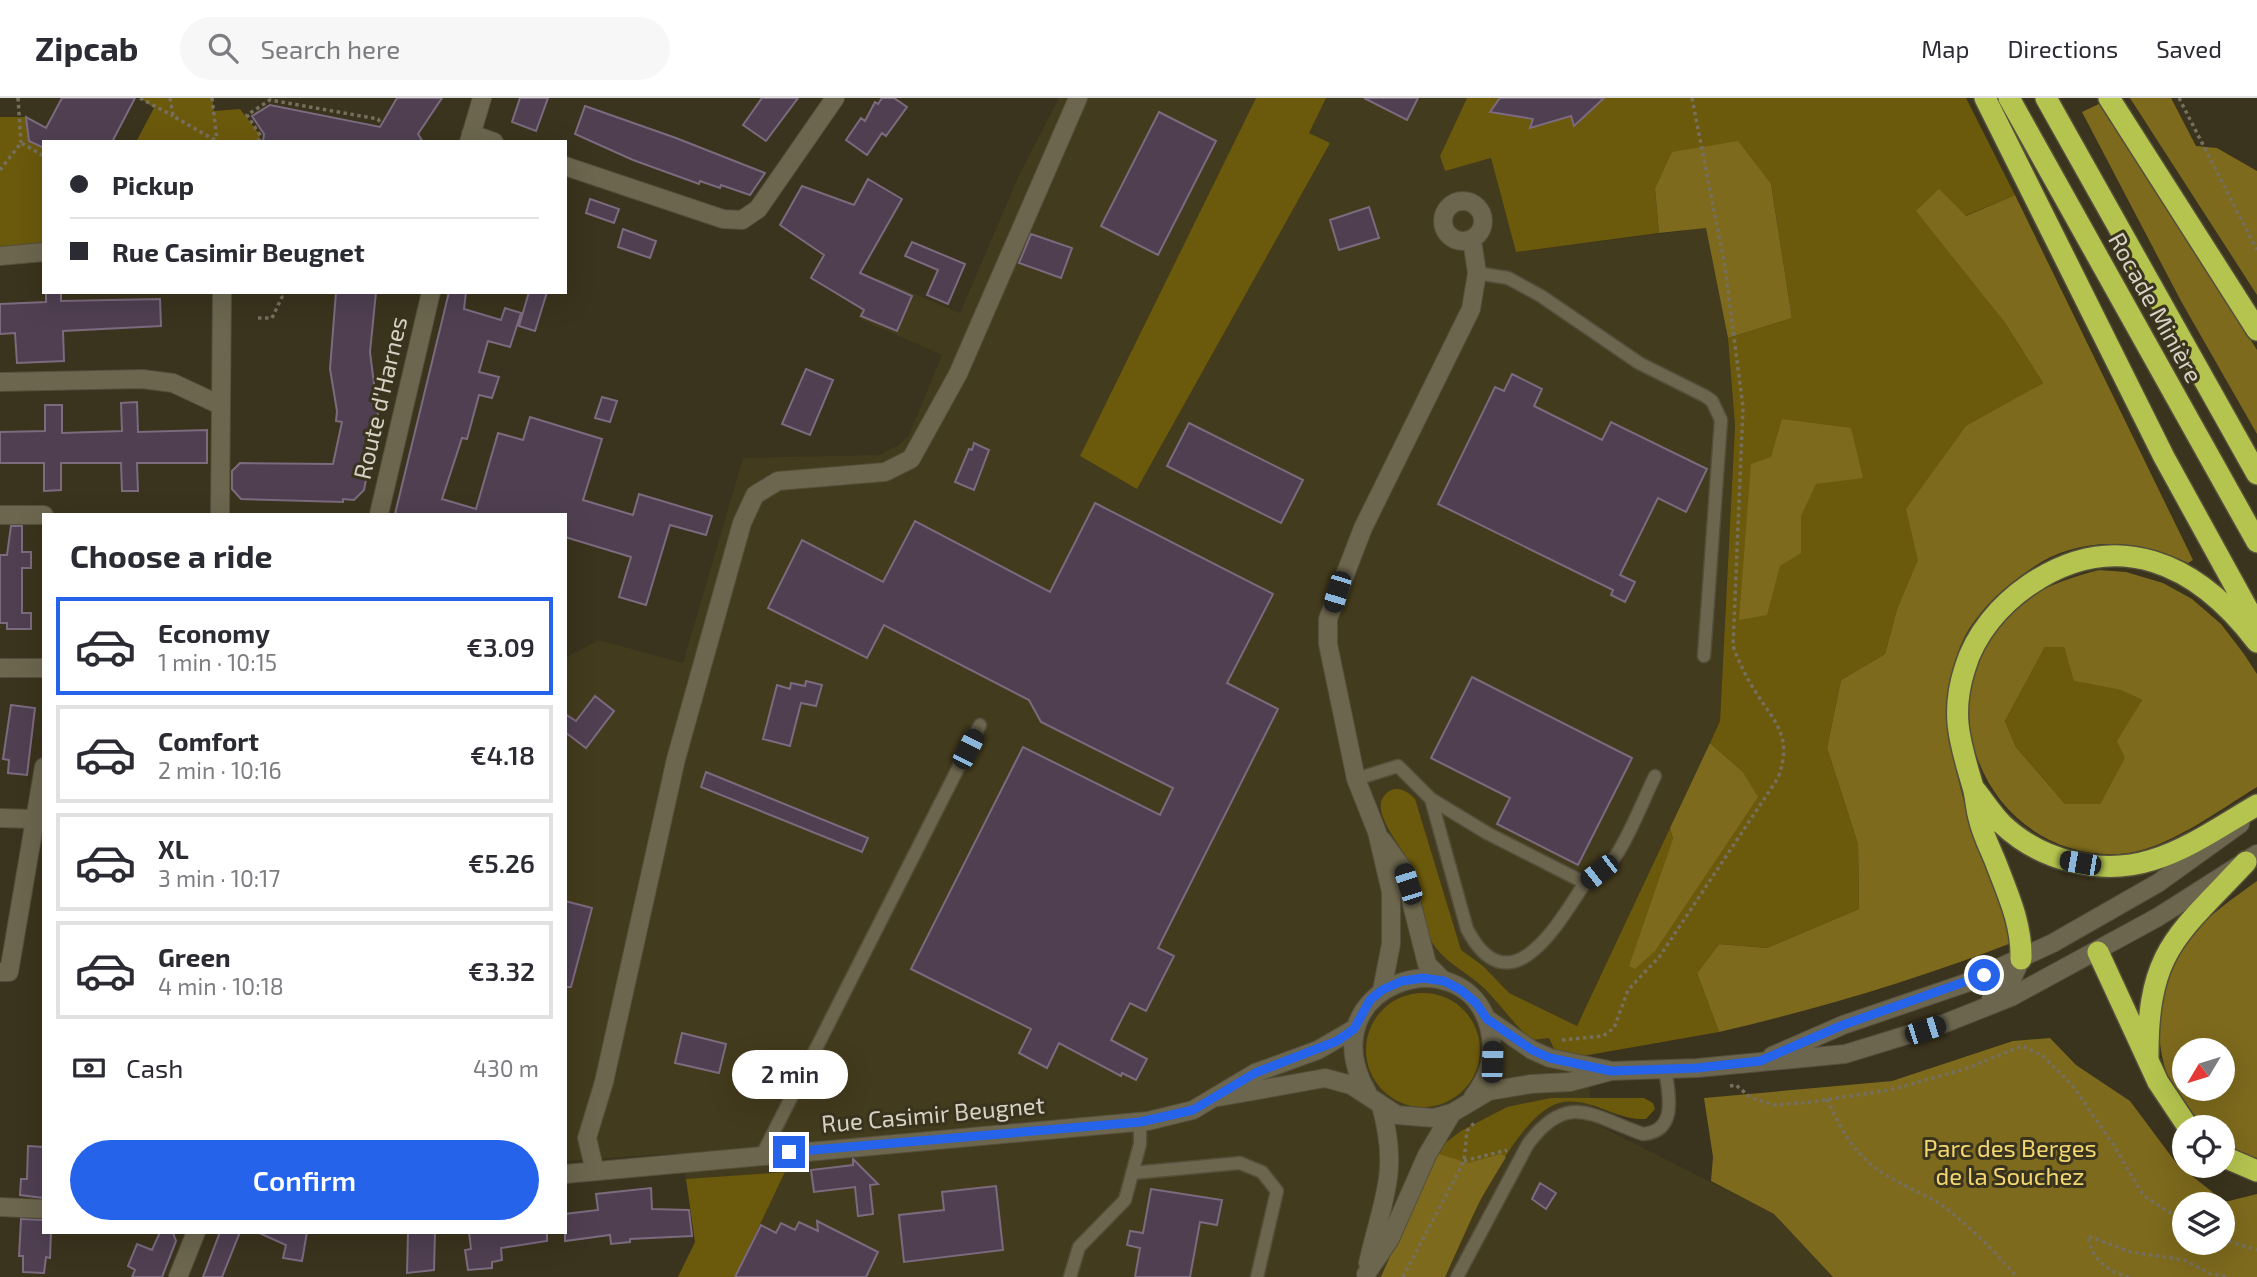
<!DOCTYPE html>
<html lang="en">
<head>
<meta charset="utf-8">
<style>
  :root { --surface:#fff; --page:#f7f7f7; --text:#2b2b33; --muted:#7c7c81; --line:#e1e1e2; --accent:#2563eb }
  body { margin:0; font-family:"Exo 2",sans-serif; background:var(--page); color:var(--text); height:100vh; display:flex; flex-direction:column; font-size:26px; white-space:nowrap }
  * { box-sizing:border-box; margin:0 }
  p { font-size:23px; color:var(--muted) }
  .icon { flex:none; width:38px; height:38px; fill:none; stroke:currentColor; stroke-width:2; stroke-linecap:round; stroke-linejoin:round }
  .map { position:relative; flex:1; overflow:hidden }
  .details { position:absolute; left:42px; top:415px; width:525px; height:721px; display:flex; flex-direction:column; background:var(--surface); border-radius:0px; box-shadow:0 7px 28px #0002 }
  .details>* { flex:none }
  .top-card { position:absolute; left:42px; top:42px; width:525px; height:154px; border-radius:0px; box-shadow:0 7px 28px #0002; display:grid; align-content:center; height:154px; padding:0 28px; background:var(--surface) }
  .needle { width:46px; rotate:232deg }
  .tools { position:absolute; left:2172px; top:940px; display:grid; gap:14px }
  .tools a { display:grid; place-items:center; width:63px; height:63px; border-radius:50%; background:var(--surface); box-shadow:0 7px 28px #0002; font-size:35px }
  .end { position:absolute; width:32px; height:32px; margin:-16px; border:9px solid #2563eb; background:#fff; box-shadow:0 0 0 4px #fff }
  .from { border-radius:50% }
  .bubble { position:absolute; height:49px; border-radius:24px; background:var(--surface); box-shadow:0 7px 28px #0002; font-size:23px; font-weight:600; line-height:49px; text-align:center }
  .car { position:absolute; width:21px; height:42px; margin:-21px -10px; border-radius:9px; box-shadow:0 0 5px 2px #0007; background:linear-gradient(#222 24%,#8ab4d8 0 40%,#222 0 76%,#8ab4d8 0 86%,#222 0) }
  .top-card b { display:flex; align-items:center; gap:24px; height:66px; font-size:26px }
  .top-card b+b { border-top:2px solid var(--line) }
  .top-card i { width:18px; height:18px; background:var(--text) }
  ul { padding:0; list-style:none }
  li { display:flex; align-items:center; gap:21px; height:98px; margin:0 14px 10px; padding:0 14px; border:4px solid var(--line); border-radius:0px }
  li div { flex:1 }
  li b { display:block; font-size:26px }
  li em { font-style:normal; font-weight:600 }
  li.selected { border-color:var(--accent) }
  li>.icon { width:63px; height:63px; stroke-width:1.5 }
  h2 { padding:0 28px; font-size:32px; line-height:84px }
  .pay { display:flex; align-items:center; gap:18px; height:77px; padding:0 28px; font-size:26px }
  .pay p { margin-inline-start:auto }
  .action { display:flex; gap:14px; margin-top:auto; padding:14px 28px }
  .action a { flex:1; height:80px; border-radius:42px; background:var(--accent); color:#fff; font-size:28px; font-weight:600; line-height:80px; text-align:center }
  header { display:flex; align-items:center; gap:42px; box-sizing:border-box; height:98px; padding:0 35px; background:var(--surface); border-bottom:2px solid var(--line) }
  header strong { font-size:33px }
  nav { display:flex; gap:38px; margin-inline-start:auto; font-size:24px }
  .search { width:490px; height:63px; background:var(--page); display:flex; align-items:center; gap:18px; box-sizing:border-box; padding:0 24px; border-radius:38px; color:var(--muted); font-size:26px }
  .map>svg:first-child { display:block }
  .built { fill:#433b1d }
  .green { fill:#6b590c }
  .forest { fill:#7d6a1d; fill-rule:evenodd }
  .building { fill:#4f3f51; stroke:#7c6a7e; stroke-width:2 }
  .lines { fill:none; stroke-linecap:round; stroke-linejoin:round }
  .lane-casing { stroke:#544e3b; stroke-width:15 }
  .street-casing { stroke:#544e3b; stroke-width:20 }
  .secondary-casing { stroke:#544e3b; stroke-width:20 }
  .highway-casing { stroke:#544e3b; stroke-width:24 }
  .path { stroke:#756f5c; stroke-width:3.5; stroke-dasharray:3.5 3.5; stroke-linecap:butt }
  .lane { stroke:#6c664e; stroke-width:12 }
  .street { stroke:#6c664e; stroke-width:18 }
  .secondary { stroke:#6c664e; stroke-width:18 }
  .highway { stroke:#b4c44e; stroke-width:21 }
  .route { stroke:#2563eb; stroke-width:9 }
  .labels { text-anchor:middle; stroke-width:6; stroke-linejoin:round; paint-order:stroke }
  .street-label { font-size:24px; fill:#d6d2c5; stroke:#3a331d }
  .park-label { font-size:24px; fill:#f3d771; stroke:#3a331d }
</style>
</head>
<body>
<header>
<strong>Zipcab</strong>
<div class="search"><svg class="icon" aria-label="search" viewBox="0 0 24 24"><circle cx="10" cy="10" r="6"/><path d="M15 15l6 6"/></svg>Search here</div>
<nav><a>Map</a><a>Directions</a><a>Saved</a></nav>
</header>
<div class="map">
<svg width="2257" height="1179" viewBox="0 0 2257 1179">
  <rect width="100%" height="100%" fill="#3a331d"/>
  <!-- built -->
  <path class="built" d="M1059,0H1256L1080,358L1137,391L1329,46L1308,35L1326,0H1467L1440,58L1445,73L1491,60L1516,154L1706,130L1728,240L1735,328L1720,623L1577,928L1596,1026L1774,1116L1833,1179H735L785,1074L686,1081L679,1055L565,1063V560L599,542L683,565L743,360L879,357L899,347L909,337L942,257L858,220L877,180L960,215L1019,77Z"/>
  <!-- green -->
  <path class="green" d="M140,0H212L214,13L240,11L260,37L259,44H136L154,10Z
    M1256,0H1326L1309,35L1330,45L1137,391L1080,358Z
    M1467,0H1966L2015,97L1965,118L2003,222L2043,285L1966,329L1919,462L1897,511L1885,556L1841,582L1827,650L1858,746L1859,811L1767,850L1719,846L1697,875L1719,934L1583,958L1556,955L1549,940L1532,942C1514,927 1502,908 1485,891C1470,876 1449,867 1436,850C1419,828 1423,795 1412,769C1405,753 1370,715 1384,698C1393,686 1406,691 1415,701L1461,852L1483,868L1509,895L1577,928L1670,730L1673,741L1742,673L1710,645L1720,623L1735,328L1728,240L1792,220L1771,86L1655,91L1659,135L1516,154L1491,60L1445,73L1440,58Z
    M0,19H26L29,43L44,50V147L0,151Z
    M2045,549H2064L2075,583L2122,592L2142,602L2118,643L2126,660L2100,706H2065L2016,649L2005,623Z
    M1366 952a57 57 0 1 1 114 0a57 57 0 1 1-114 0Z
    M1551,1000H1644L1653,1005L1655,1011L1646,1021C1616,1023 1594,1000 1563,1004C1516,1011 1463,1138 1445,1179H1381L1441,1048L1461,1033L1507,1009Z
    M785,1074L735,1179H678L695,1144L686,1081Z"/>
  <!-- forest -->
  <path class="forest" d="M2130,0H2171L2196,48L2217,50L2257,73V197Z
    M2101,5L2257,252V336L2181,203L2082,14Z
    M1738,43L1771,86L1792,220L1728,240L1706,130L1659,135L1655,91L1672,54Z
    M1939,91L1966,118L2015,97L2193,462L2188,465C2138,441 2080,437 2032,470C2005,488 1978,512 1963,542C1921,631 1984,758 2014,844C1918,881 1819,911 1719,934L1697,875L1719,846L1767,850L1859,811L1858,746L1827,650L1841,582L1885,556L1897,511L1918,462L1906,411L1966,328L2043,285L2003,222L1916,113Z
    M1782,321L1851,330L1863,380L1816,386L1801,418V455L1780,468L1767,517L1739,522L1751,366L1771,359Z
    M2099,472L2126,474L2163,485L2192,501L2221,526L2244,556L2257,576V689C2219,712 2164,754 2119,756C1994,762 1921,613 2005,519C2029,493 2065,481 2099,472ZM2045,549H2064L2074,583L2121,592L2142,602L2117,643L2125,660L2100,706H2065L2016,649L2005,623Z
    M1710,645L1742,673L1758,699L1655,853L1635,871L1629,868L1673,741L1670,730Z
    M2257,783V1060L2239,1055L2223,1043L2222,1029H2204C2192,1016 2178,1002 2171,986C2150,939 2157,878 2191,838C2209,816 2234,800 2257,783ZM2184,952H2222V990H2184Z
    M2050,940L2076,967L2130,1003L2177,1066L2225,1104L2257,1096V1179H1833L1774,1116L1711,1083L1713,1059L1704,1000L1892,983L2013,943ZM2184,1106H2222V1144H2184Z
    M1436,1055L1468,1065L1501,1056L1506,1059L1479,1104L1445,1179H1381Z"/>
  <!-- building -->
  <path class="building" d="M62,0H135L112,44H44V50L29,43L26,19L46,30Z
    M397,0H442L418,36L423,44H263L264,36L252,18L270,7L380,29Z
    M520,0H548L536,33L512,24Z
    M762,0H798L766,43L743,27Z
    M882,0H894L907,9L886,38L882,35L867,57L846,42L861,20L865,23L875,4L878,6Z
    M1364,0H1418L1407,22Z
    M1500,0H1604L1574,28L1571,18L1530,30L1533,21L1490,14Z
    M585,8L676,40L765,75L750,97L721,87L720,90L700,83L699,86L633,62L575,36Z
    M1159,14L1216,43L1158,157L1101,128Z
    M868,81L902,101L860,175L912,198L897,233L861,218L864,212L811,180L824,157L780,127L802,88L854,107Z
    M590,101L619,111L614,125L586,115Z
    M1369,109L1379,140L1339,152L1330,122Z
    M623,131L656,143L650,160L618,149Z
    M1031,136L1072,150L1061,180L1019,165Z
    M912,144L965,166L948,206L927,197L938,172L905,158Z
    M46,194H61V203L160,201L161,228L63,233L64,263L17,265L15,235L0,236V206L46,204Z
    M336,194H376L370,254L380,334L375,335L364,392L354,402L343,401V404L241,401L232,391V373L240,365L333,366L342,324L336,323L337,313L330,271Z
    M449,194H466L464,211L501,222L505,210L521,215L510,249L488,243L479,274L499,279L492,300L479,297L467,341L462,340L442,401L476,411L498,335L523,342L530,319L602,341L583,402L633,417L639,396L712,418L706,437L670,427L646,507L619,499L631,459L565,439V416H395Z
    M529,194H547L535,233L519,228Z
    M806,271L833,282L810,337L782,326Z
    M1512,276L1542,291L1534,308L1602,342L1611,324L1707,371L1686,414L1658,400L1620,477L1635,484L1625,504L1611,497L1613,492L1438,406L1495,289L1504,293Z
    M602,299L617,303L610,324L595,320Z
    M137,304L138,334L207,332V365H137L138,393H122L121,365H61V392L44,393V365H0V334L45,333V307H62V335L122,333L121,305Z
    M1189,325L1303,382L1281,425L1167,368Z
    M974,345L989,352L974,392L955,384L969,351L972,352Z
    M1095,405L1273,496L1227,585L1278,611L1158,850L1174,858L1146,913L1130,905L1111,942L1147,961L1136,982L1122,975L1121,978L1059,945L1047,970L1019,955L1031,931L911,871L1023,649L1160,717L1173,690L1041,624L1029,602L884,527L867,560L768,510L802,442L883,484L915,423L1050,494Z
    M11,428H22V454H31V470H22V515H31V531H7V525H0V457H7Z
    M1472,579L1632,660L1578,767L1497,726L1510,700L1431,660Z
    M806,583L822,587L816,608L801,605L790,648L763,641L777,587L790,591L791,585L805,588Z
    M595,598L614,613L586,650L565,634V616L576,623Z
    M11,607L35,610L27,677L8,675L9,662L3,661Z
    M706,674L868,740L862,754L701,689Z
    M565,803L592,810L571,889H565Z
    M682,935L726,946L719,975L675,965Z
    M28,1048L44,1049V1100L20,1097L21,1081H27Z
    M853,1061L878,1086L870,1087L873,1116L858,1118L855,1089L814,1094L811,1072L853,1067Z
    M1540,1085L1556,1095L1546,1111L1532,1101Z
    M996,1088L1003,1152L904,1164L899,1117L944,1112L942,1094Z
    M651,1090L652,1111L689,1112L692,1138L630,1141V1144L611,1146L610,1137L565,1143V1116L598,1112L596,1096Z
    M1151,1091L1222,1102L1217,1127L1200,1124L1190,1179H1135L1140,1150L1127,1147L1130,1133L1143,1135Z
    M21,1121L44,1122V1134H51L50,1160L46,1159L44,1175L23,1174V1158H19Z
    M817,1123L878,1154L866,1179H735L761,1127L776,1135L781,1125L795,1132L799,1124L818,1133Z
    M160,1134L173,1135L176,1143L162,1179H132L135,1172L128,1168L137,1146L152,1152Z
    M220,1134H240L222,1179H203Z
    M257,1134H307L302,1163L283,1160L286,1147Z
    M408,1134H435L434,1172L407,1175Z
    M469,1134H547V1143L501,1150L502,1162L492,1164V1170L468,1172L465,1152L471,1151Z"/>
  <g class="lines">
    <defs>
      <path id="lane" d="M1477,175L1508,180L1541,198L1639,265L1705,298L1712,303L1721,322L1704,558
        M1356,681L1398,668L1431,701L1487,735L1585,785
        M1431,701L1467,831C1509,911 1557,828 1583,788C1590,778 1603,773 1611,764C1626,747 1644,700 1655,678
        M762,1057L980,627
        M1132,1075L1240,1065L1262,1074L1277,1093L1257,1179
        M1070,1179L1079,1149L1125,1102L1140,1046V1024
        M1457,1179L1528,1046C1568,992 1593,1019 1643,1036C1678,1033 1669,996 1665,971"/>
      <path id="street" d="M471,36L494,44
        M565,68L723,121L742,122L758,111L835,0
        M1443 123a20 20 0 1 1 40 0a20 20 0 1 1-40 0Z
        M0,158L44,154
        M0,284L142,281L173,285L220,307
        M220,416L222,194
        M0,417H44
        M0,570H44
        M0,720L33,721
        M1382,742L1403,771L1427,866L1444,883
        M0,874H9L44,669
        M1382,892L1391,846V794L1377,734L1356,681L1328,546V521L1363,430L1471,211L1477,175L1472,142
        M595,1073L587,1040L604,984L676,661L742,425L755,397L778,383L885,374L911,361L958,276L1078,0
        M0,1109L44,1111"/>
      <path id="secondary" d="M469,44L482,0
        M379,416L431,194
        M1991,901L2010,885L2021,861
        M1487,921L1532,952L1550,960L1608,972
        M1772,958L1843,927L1966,885L2053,845L2158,785L2240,726
        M1367,994C1307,888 1463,835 1489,929C1496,956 1490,977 1473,999
        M1219,999L1325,980L1351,987L1397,1017L1434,1020L1452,1015L1489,993L1531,986L1570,984L1611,973L1697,970L1845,956L1943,926L2011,899L2158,819L2257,756
        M565,1076L1148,1023L1193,1012L1255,975L1318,952L1354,931
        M1368,1165C1382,1102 1400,1075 1381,1008
        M1366,1176L1390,1141L1427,1057L1452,1015
        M178,1179L196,1134"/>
      <path id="highway" d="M1985,0L2164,359L2257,528
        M2009,0L2257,444
        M2046,0L2257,376
        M2109,0L2257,232
        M1975,692C1984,703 1992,716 2002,726C2041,763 2101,778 2152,762C2189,751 2224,726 2257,707
        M2098,854L2158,984L2188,1029
        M2021,861C2022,826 2008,797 1996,765C1990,750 1982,735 1979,720C1976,710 1976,699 1973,689C1960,645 1950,616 1965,570C1975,536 2000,507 2029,487C2117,427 2198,466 2257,544
        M2148,962C2147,852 2177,838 2246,764
        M2222,1058L2257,1073"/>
    </defs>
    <!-- lane casing -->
    <use href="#lane" class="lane-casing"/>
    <!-- street casing -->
    <use href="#street" class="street-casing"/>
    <!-- secondary casing -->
    <use href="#secondary" class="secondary-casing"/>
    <!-- highway casing -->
    <use href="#highway" class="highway-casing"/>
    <!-- path -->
    <path class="path" d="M18,0L21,45
      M140,0L173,18
      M170,0L173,18L218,44
      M212,0L217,42
      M2179,0L2257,152
      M259,44L260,37L247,17L270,2L378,21L381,26
      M0,72L21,45L44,58
      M258,220H272L282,199L278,194
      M1562,942L1603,938L1614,930L1628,892L1660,858L1778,680C1793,639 1776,626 1755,593C1746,579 1739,564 1733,548L1743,309L1725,169L1692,0
      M1730,988L1736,987L1751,1000L1774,1007L1810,1004L1890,992L1965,971L2022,948L2042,957L2072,987L2113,1046L2143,1097L2184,1124
      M1827,1001C1840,1030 1854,1056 1881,1074C1900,1087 1924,1095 1943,1108C1971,1129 1994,1153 2017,1179
      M1464,1063L1507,1052
      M2222,1141L2257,1152
      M1403,1179L1464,1063L1467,1033L1475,1024
      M2129,1179C2108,1174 2091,1161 2088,1138L2131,1154L2184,1162L2209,1175L2229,1179"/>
    <!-- lane -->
    <use href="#lane" class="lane"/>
    <!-- street -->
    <use href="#street" class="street"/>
    <!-- secondary -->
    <use href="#secondary" class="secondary"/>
    <!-- highway -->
    <use href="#highway" class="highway"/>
  </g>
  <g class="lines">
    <!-- route -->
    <path class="route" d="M789,1054L1140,1024L1193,1012L1255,975L1337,943L1354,931L1370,902L1382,892L1402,883L1423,880L1444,883L1461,892L1476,905L1487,921L1532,952L1550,960L1611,973L1697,970L1760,963L1843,927L1984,877"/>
  </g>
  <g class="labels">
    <!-- street labels -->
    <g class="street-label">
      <text transform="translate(2155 210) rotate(61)" y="8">Rocade Minière</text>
      <text transform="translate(381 300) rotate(-77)" y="8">Route d'Harnes</text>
      <text transform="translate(933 1017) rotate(-5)" y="8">Rue Casimir Beugnet</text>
    </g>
    <!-- park labels -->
    <g class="park-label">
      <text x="2010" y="1059">Parc des Berges<tspan x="2010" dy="28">de la Souchez</tspan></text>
    </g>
  </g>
</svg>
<div class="tools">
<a><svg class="needle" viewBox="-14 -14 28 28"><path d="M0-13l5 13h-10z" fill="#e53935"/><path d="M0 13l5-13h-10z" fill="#7c7c81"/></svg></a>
<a><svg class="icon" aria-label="locate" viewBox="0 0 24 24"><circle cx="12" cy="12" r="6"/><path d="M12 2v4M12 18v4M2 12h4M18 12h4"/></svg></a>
<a><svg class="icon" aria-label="layers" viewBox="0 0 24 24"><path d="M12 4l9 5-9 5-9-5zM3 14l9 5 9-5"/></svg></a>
</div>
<i class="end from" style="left:1984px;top:877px"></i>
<i class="end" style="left:789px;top:1054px"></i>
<div class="bubble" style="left:732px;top:952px;width:116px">2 min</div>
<i class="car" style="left:1337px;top:494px;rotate:197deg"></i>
<i class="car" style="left:968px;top:651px;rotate:27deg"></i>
<i class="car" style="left:2080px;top:765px;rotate:280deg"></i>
<i class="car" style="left:1599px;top:774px;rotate:232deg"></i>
<i class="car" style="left:1408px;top:786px;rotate:342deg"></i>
<i class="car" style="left:1925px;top:932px;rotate:72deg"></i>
<i class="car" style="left:1492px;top:964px;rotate:2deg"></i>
<div class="top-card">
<b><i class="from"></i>Pickup</b>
<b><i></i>Rue Casimir Beugnet</b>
</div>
<section class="details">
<h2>Choose a ride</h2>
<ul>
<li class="selected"><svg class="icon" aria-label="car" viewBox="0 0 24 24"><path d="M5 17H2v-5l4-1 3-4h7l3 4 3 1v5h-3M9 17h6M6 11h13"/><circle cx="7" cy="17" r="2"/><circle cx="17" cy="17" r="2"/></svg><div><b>Economy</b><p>1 min · 10:15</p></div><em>€3.09</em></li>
<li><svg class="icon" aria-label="car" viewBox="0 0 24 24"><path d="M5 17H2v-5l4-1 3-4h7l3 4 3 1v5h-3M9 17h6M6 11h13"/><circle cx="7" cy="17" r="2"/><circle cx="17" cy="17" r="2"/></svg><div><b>Comfort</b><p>2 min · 10:16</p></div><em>€4.18</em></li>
<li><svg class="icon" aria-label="car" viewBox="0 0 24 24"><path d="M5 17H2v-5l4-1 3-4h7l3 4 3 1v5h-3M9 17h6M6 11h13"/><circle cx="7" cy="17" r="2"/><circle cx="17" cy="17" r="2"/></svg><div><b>XL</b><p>3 min · 10:17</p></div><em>€5.26</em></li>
<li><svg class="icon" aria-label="car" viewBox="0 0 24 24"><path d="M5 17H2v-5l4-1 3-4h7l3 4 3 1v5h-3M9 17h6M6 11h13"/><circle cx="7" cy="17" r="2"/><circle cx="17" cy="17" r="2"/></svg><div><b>Green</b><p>4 min · 10:18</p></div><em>€3.32</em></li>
</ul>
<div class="pay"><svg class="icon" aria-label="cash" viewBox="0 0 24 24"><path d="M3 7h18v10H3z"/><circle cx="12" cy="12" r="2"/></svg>Cash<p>430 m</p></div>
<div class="action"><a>Confirm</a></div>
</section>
</div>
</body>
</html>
